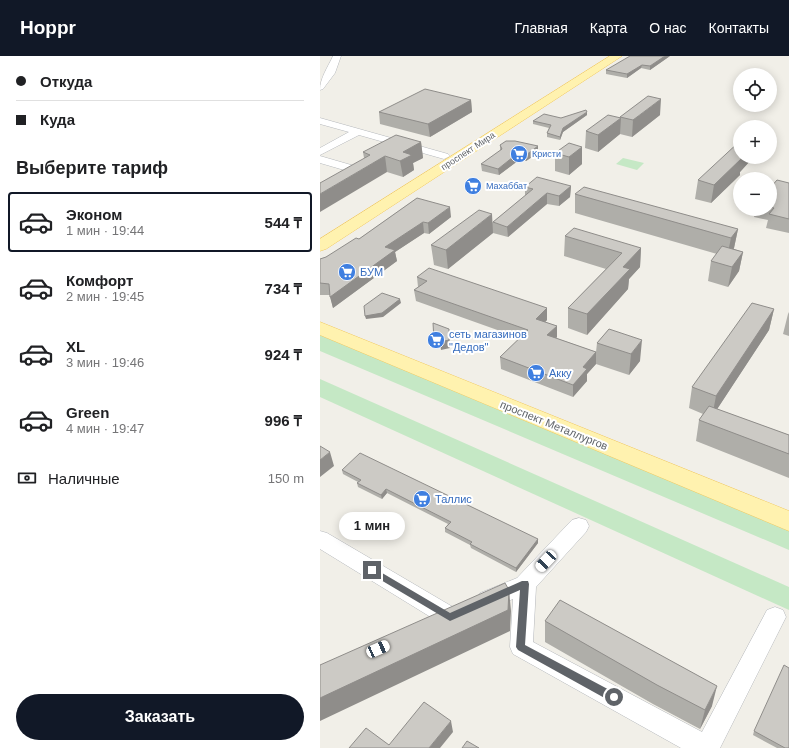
<!DOCTYPE html>
<html lang="ru">
<head>
<meta charset="utf-8">
<style>
  :root { --surface:#fff; --page:#f2f2f2; --text:#202124; --muted:#757577; --line:#e0e0e0; --accent:#111827 }
  body { margin:0; font-family:Helvetica,sans-serif; background:var(--page); color:var(--text); height:100vh; display:flex; flex-direction:column; font-size:15px; white-space:nowrap }
  * { box-sizing:border-box; margin:0 }
  p { font-size:13px; color:var(--muted) }
  .icon { flex:none; width:22px; height:22px; fill:none; stroke:currentColor; stroke-width:2; stroke-linecap:round; stroke-linejoin:round }
  .map { position:relative; flex:1; overflow:hidden }
  .panel { display:flex; flex-direction:column; background:var(--surface); width:320px }
  .panel>* { flex:none }
  .guide { display:grid; align-content:center; height:88px; padding:0 16px; background:var(--surface) }
  .controls { position:absolute; left:413px; top:12px; display:grid; gap:8px }
  .controls a { display:grid; place-items:center; width:44px; height:44px; border-radius:50%; background:var(--surface); box-shadow:0 2px 10px #0003; font-size:20px }
  .end { position:absolute; width:18px; height:18px; margin:-9px; border:5px solid #5f6368; background:#fff; box-shadow:0 0 0 2px #fff }
  .from { border-radius:50% }
  .bubble { position:absolute; height:28px; border-radius:14px; background:var(--surface); box-shadow:0 2px 10px #0003; font-size:13px; font-weight:700; line-height:28px; text-align:center }
  .car { position:absolute; width:12px; height:24px; margin:-12px -6px; border-radius:5px; box-shadow:0 0 3px 1px #0007; background:linear-gradient(#fff 24%,#345 0 40%,#fff 0 76%,#345 0 86%,#fff 0) }
  .guide b { display:flex; align-items:center; gap:14px; height:38px; font-size:15px }
  .guide b+b { border-top:1px solid var(--line) }
  .guide i { width:10px; height:10px; background:var(--text) }
  ul { padding:0; list-style:none }
  li { display:flex; align-items:center; gap:12px; height:60px; margin:0 8px 6px; padding:0 8px; border:2px solid transparent; border-radius:4px }
  li div { flex:1 }
  li b { display:block; font-size:15px }
  li em { font-style:normal; font-weight:700 }
  li.current { border-color:var(--accent) }
  li>.icon { width:36px; height:36px; stroke-width:1.5 }
  h2 { padding:0 16px; font-size:18px; line-height:48px }
  .pay { display:flex; align-items:center; gap:10px; height:44px; padding:0 16px; font-size:15px }
  .pay p { margin-inline-start:auto }
  .button { display:flex; gap:8px; margin-top:auto; padding:8px 16px }
  .button a { flex:1; height:46px; border-radius:24px; background:var(--accent); color:#fff; font-size:16px; font-weight:700; line-height:46px; text-align:center }
  header { display:flex; align-items:center; gap:24px; box-sizing:border-box; height:56px; padding:0 20px; background:var(--accent); color:#fff }
  header strong { font-size:19px }
  nav { display:flex; gap:22px; margin-inline-start:auto; font-size:14px }
  main { display:flex; flex:1; min-height:0 }
  .map>svg:first-child { display:block }
  .green { fill:#c5e8c5 }
  .lines { fill:none; stroke-linecap:round; stroke-linejoin:round }
  .minor-casing { stroke:#b5b8bc; stroke-width:1 }
  .major-casing { stroke:#f2c960; stroke-width:1 }
  .minor { fill:#fff; fill-rule:evenodd }
  .major { fill:#fff2af; fill-rule:evenodd }
  .wall { fill:#afaea9 }
  .shaded-wall { fill:#8f8d8a }
  .building { fill:#cccac5; stroke:#8f8d8a }
  .route { fill:#5f6368 }
  .labels { text-anchor:middle; stroke-width:4; stroke-linejoin:round; paint-order:stroke }
  .far-street-label { font-size:9px; fill:#5f6368; stroke:#fff }
  .far-shop-label { font-size:9px; fill:#366cbe; stroke:#fff; text-anchor:start }
  .shop-label { font-size:11px; fill:#366cbe; stroke:#fff; text-anchor:start }
  .street-label { font-size:11px; fill:#5f6368; stroke:#fff }
</style>
</head>
<body>
<header>
<strong>Hoppr</strong>
<nav><a>Главная</a><a>Карта</a><a>О нас</a><a>Контакты</a></nav>
</header>
<main>
<section class="panel">
<div class="guide">
<b><i class="from"></i>Откуда</b>
<b><i></i>Куда</b>
</div>
<h2>Выберите тариф</h2>
<ul>
<li class="current"><svg class="icon" aria-label="car" viewBox="0 0 24 24"><path d="M5 17H2v-5l4-1 3-4h7l3 4 3 1v5h-3M9 17h6M6 11h13"/><circle cx="7" cy="17" r="2"/><circle cx="17" cy="17" r="2"/></svg><div><b>Эконом</b><p>1 мин · 19:44</p></div><em>544 ₸</em></li>
<li><svg class="icon" aria-label="car" viewBox="0 0 24 24"><path d="M5 17H2v-5l4-1 3-4h7l3 4 3 1v5h-3M9 17h6M6 11h13"/><circle cx="7" cy="17" r="2"/><circle cx="17" cy="17" r="2"/></svg><div><b>Комфорт</b><p>2 мин · 19:45</p></div><em>734 ₸</em></li>
<li><svg class="icon" aria-label="car" viewBox="0 0 24 24"><path d="M5 17H2v-5l4-1 3-4h7l3 4 3 1v5h-3M9 17h6M6 11h13"/><circle cx="7" cy="17" r="2"/><circle cx="17" cy="17" r="2"/></svg><div><b>XL</b><p>3 мин · 19:46</p></div><em>924 ₸</em></li>
<li><svg class="icon" aria-label="car" viewBox="0 0 24 24"><path d="M5 17H2v-5l4-1 3-4h7l3 4 3 1v5h-3M9 17h6M6 11h13"/><circle cx="7" cy="17" r="2"/><circle cx="17" cy="17" r="2"/></svg><div><b>Green</b><p>4 мин · 19:47</p></div><em>996 ₸</em></li>
</ul>
<div class="pay"><svg class="icon" aria-label="cash" viewBox="0 0 24 24"><path d="M3 7h18v10H3z"/><circle cx="12" cy="12" r="2"/></svg>Наличные<p>150 m</p></div>
<div class="button"><a>Заказать</a></div>
</section>
<div class="map">
<svg width="469" height="692" viewBox="0 0 469 692">
  <rect width="100%" height="100%" fill="#f1efe8"/>
  <!-- green -->
  <path class="green" d="M303,102L324,107L317,114L296,108Z
    M0,279L469,473V494L0,295Z
    M0,323L469,531V554L0,341Z"/>
  <g class="lines">
    <defs>
      <path id="minor" d="M13,0H21L15,17L3,33L0,34C0,22 8,11 13,0Z
        M0,62L128,98L130,100L124,103L39,79L0,99V92L29,76L0,68Z
        M0,100L45,113L47,115L45,117L0,142V133L31,116L0,107Z
        M259,462L266,464L269,470L266,476L216,531L213,586L382,676L447,554L455,551L463,554L466,561L400,692H361L193,598L190,591L193,543L168,553L160,551L157,544L160,537L197,522L252,464Z
        M0,475L7,477L138,554L141,561L138,568L130,571L122,568L0,493Z"/>
      <path id="major" d="M290,0H302L6,193L0,195V183Z
        M0,266L469,455V475L0,279Z"/>
    </defs>
    <!-- minor casing -->
    <use href="#minor" class="minor-casing"/>
    <!-- major casing -->
    <use href="#major" class="major-casing"/>
    <!-- minor -->
    <use href="#minor" class="minor"/>
    <!-- major -->
    <use href="#major" class="major"/>
  </g>
  <!-- wall -->
  <path class="wall" d="M350,0L330,14L321,12L307,22L286,18V14Z
    M151,44L152,56L110,81L60,68L59,56Z
    M267,59L243,76L240,84L227,81V77L229,72L213,68V65Z
    M340,59L312,81L300,78L278,96L265,92L266,75L300,61Z
    M101,86L103,102L93,107L94,114L83,121L67,116L44,102L43,96Z
    M180,89L218,90V97L206,105L199,104L179,119L162,115L161,108L180,95Z
    M262,91V108L249,119L235,115V97Z
    M430,105L420,116V119L391,147L375,143L378,124Z
    M469,127V177L446,172L448,164L434,161L436,153H450V132Z
    M251,130L250,141L239,150L227,148L188,181L173,177L128,213L114,209L111,189L173,166L205,140V131Z
    M255,138L418,173L414,192V193L423,196L419,215L408,231L388,225L391,205L397,198L255,157Z
    M97,142L131,161L109,178L104,177L75,196L77,205L13,252L10,239H0V203L6,201L39,183Z
    M245,180L321,192L320,211L309,223L308,233L267,279L248,272V252L286,213L244,200Z
    M97,221L227,252V264L225,266L237,270V281L236,282L276,296L277,287L289,273L320,305L309,319L276,308L267,318V325L253,341L181,313L180,301L200,282L96,245L94,234L98,231Z
    M454,253L449,274L397,353L469,379V422L376,385L379,364L383,358L369,352L372,331Z
    M469,256V280L463,278L468,258Z
    M22,414L218,483V487L196,516L151,492L150,489L125,476V472L128,468L67,437L62,443L38,431L37,427L38,426L23,418Z
    M225,565L392,650L380,673L333,648L225,586Z
    M434,675L469,692H457L433,679Z"/>
  <!-- shaded-wall -->
  <path class="shaded-wall" d="M345,0H350L330,14V10Z
    M322,9L321,12L307,22V18Z
    M341,43L340,59L312,81L313,64Z
    M151,44L152,56L110,81L108,68Z
    M267,56V59L243,76L240,84V81L243,72Z
    M301,62L300,78L278,96V79Z
    M101,86L103,102L93,107L94,114L83,121L80,105L83,96Z
    M218,90V97L206,105V99Z
    M262,91V108L249,119V101Z
    M198,97L199,104L179,119L178,113Z
    M65,100L67,116L0,156V138Z
    M421,101H431L430,105L420,116V119L391,147L394,129Z
    M251,130L250,141L239,150V140Z
    M227,137V148L188,181L187,171Z
    M130,151L131,161L109,178L108,167Z
    M172,158L173,177L128,213L126,194Z
    M103,166L104,177L75,196L77,205L13,252L10,241L65,191Z
    M418,173L414,192L407,201L411,182Z
    M321,192L320,211L309,223L308,233L267,279V258L303,211Z
    M423,196L419,215L408,231L412,211Z
    M80,243L81,247L63,261L46,263L45,260Z
    M227,252V264L217,274L216,263Z
    M454,253L449,274L392,361L396,340Z
    M237,270V281L228,291L227,279Z
    M129,273L130,292L121,294L120,286Z
    M114,284H120L121,291L115,292Z
    M322,284L320,305L309,319L311,298Z
    M276,296V308L267,318V325L253,341V329L263,311Z
    M10,396L14,410L0,421V404Z
    M66,433L67,437L62,443L61,439Z
    M218,483V487L196,516V512Z
    M189,534L191,555L190,575L0,665V642Z
    M397,630L392,650L380,673L385,654Z
    M131,665L133,676L120,692H109Z"/>
  <!-- building -->
  <path class="building" d="M310,0H345L330,10L322,9L307,18L286,14Z
    M105,33L151,44L108,68L59,56Z
    M328,40L341,43L313,64L300,61Z
    M266,54L267,56L243,72L240,81L227,77L231,69L213,65L224,58L241,62Z
    M288,59L301,62L278,79L266,75Z
    M76,79L101,86L83,96L92,99L80,105L65,100L0,138V127L50,99L43,96Z
    M186,85H195L218,90L206,99L198,97L178,113L161,108L182,93L180,89Z
    M420,85V101H423L394,129L378,124Z
    M249,87L262,91L249,101L235,97Z
    M217,121L251,130L239,140L227,137L187,171L173,166L213,133L205,131Z
    M457,124L469,127V163L449,158L454,152L450,151V132Z
    M264,131L418,173L411,182L255,138Z
    M97,142L130,151L108,167L103,166L65,191L75,194L10,241L9,228L0,227V203L6,201L36,182L39,183Z
    M159,154L172,158L126,194L111,189Z
    M254,172L321,192L303,211L310,213L267,258L248,252L302,197L245,180Z
    M402,190L423,196L412,211L391,205Z
    M109,212L227,252L216,263L237,270L227,279L276,296L263,311L267,313L253,329L180,301L208,274L94,234L107,225L97,221Z
    M62,237L80,243L62,257L45,260L44,250Z
    M432,247L454,253L396,340L372,331Z
    M113,267L129,273V284L120,286V284H114Z
    M289,273L322,284L311,298L277,287Z
    M389,350L469,379V398L379,364Z
    M0,390L10,396L0,404Z
    M40,397L218,483L196,512L150,488L152,486L125,472L131,466L66,433L61,439L37,427L41,424L22,414Z
    M185,527L189,534L188,554L0,642V609Z
    M240,544L397,630L385,654L337,629L225,565Z
    M464,609L469,612V692H465L434,675Z
    M104,646L131,665L109,692H29L46,672L69,689Z
    M147,685L159,692H142Z"/>
  <!-- route -->
  <path class="route" d="M52,511L130,557L202,525H208L209,528L205,589L297,638L298,641L297,645L294,646L290,645L198,594L196,591L200,534L130,565L49,517V512Z"/>
  <!-- icons -->
  <defs>
    <symbol id="supermarket-disc" viewBox="-11 -11 22 22"><circle r="9.5" fill="#3f7fe0" stroke="#fff"/><path d="M-6-5.5h2.5l.6 2H6L4.5 2H-2.5L-4.4-4H-6ZM-1.5 3.2a1.3 1.3 0 1 0 .1 0ZM3 3.2a1.3 1.3 0 1 0 .1 0Z" fill="#fff"/></symbol>
  </defs>
  <g fill-rule="evenodd">
    <use href="#supermarket-disc" x="189" y="88" width="20" height="20"/>
    <use href="#supermarket-disc" x="143" y="120" width="20" height="20"/>
    <use href="#supermarket-disc" x="17" y="206" width="20" height="20"/>
    <use href="#supermarket-disc" x="106" y="274" width="20" height="20"/>
    <use href="#supermarket-disc" x="206" y="307" width="20" height="20"/>
    <use href="#supermarket-disc" x="92" y="433" width="20" height="20"/>
  </g>
  <g class="labels">
    <!-- far-street labels -->
    <g class="far-street-label">
      <text transform="translate(148 95) rotate(-33)" y="3">проспект Мира</text>
    </g>
    <!-- far-shop labels -->
    <g class="far-shop-label">
      <text x="212" y="101">Кристи</text>
      <text x="166" y="133">Махаббат</text>
    </g>
    <!-- shop labels -->
    <g class="shop-label">
      <text x="40" y="220">БУМ</text>
      <text x="129" y="282">сеть магазинов<tspan x="129" dy="13">"Дедов"</tspan></text>
      <text x="229" y="321">Акку</text>
      <text x="115" y="447">Таллис</text>
    </g>
    <!-- street labels -->
    <g class="street-label">
      <text transform="translate(234 369) rotate(22)" y="4">проспект Металлургов</text>
    </g>
  </g>
</svg>
<div class="controls">
<a><svg class="icon" aria-label="locate" viewBox="0 0 24 24"><circle cx="12" cy="12" r="6"/><path d="M12 2v4M12 18v4M2 12h4M18 12h4"/></svg></a>
<a>+</a>
<a>−</a>
</div>
<i class="end from" style="left:294px;top:641px"></i>
<i class="end" style="left:52px;top:514px"></i>
<div class="bubble" style="left:19px;top:456px;width:66px">1 мин</div>
<i class="car" style="left:226px;top:505px;rotate:223deg"></i>
<i class="car" style="left:58px;top:593px;rotate:66deg"></i>
</div>
</main>
</body>
</html>
